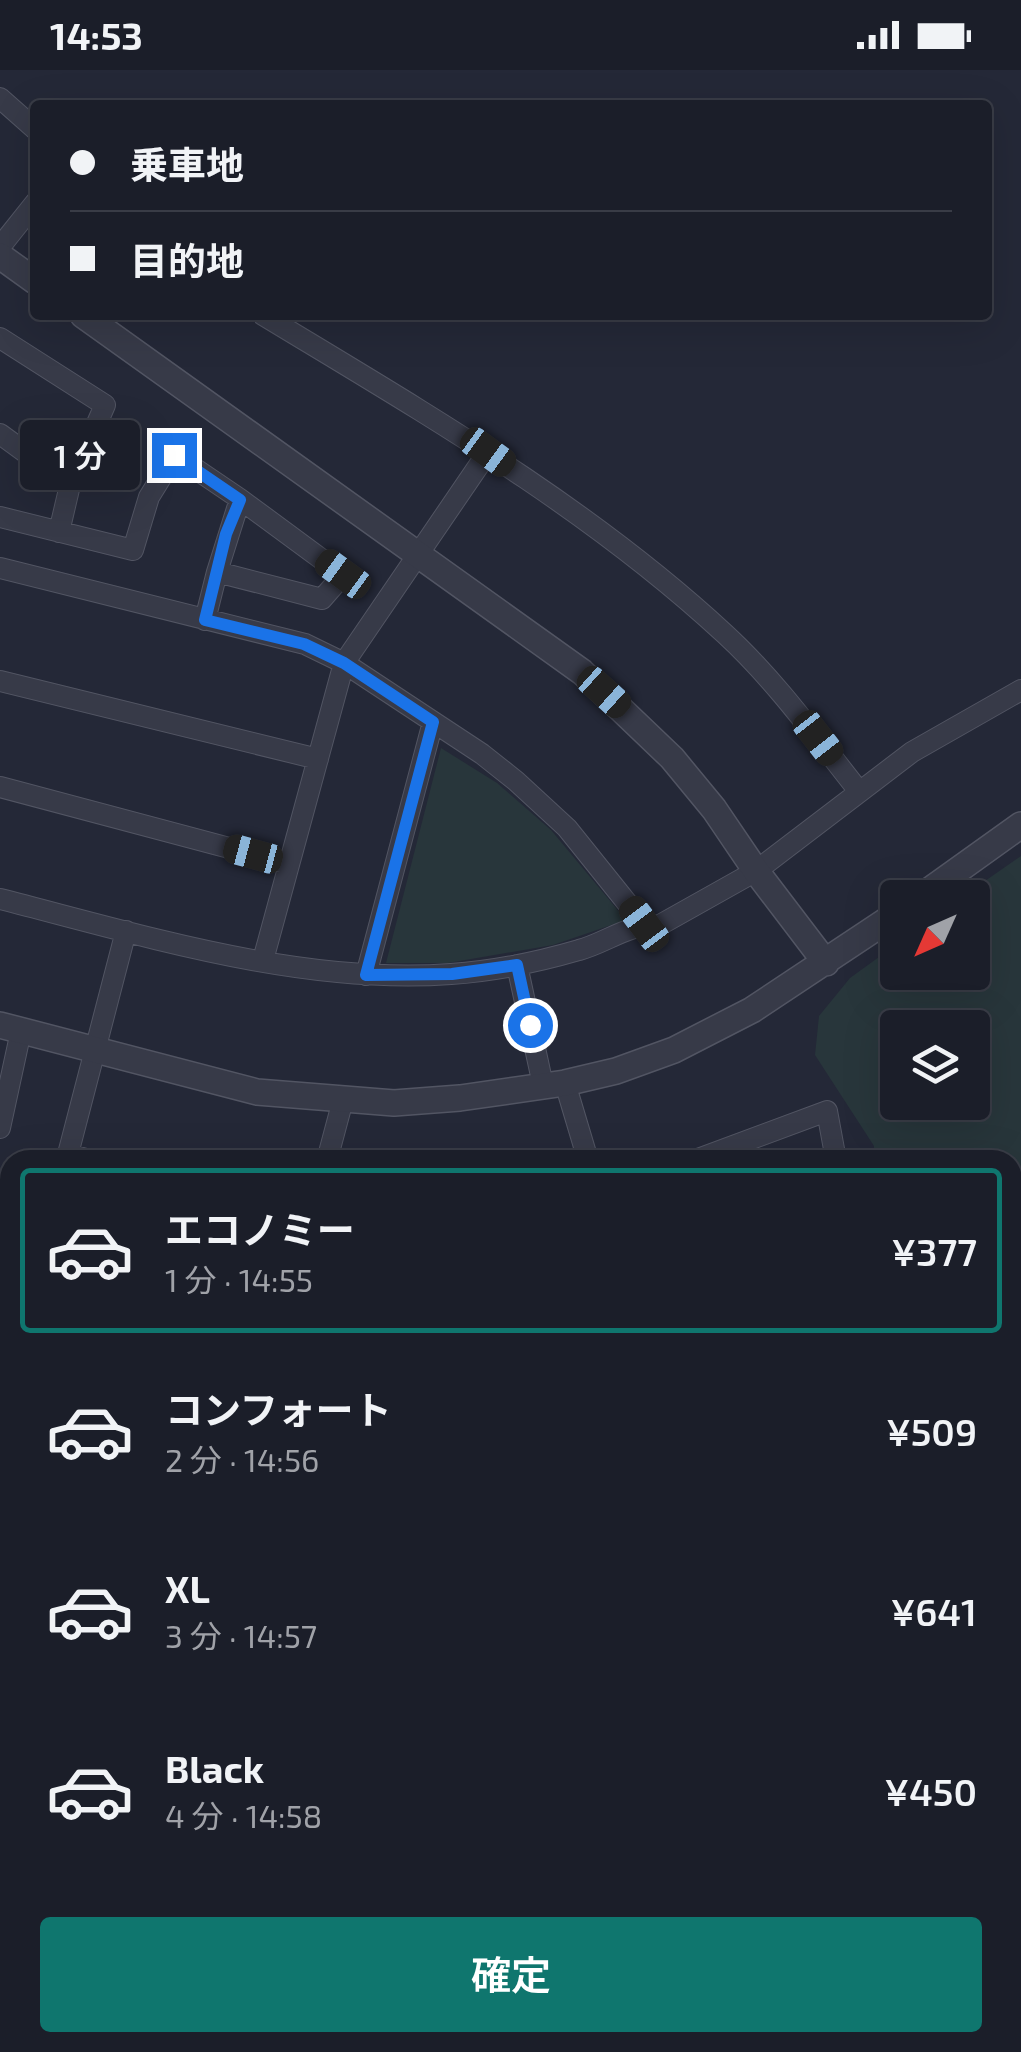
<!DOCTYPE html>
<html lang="ja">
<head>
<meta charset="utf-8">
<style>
  :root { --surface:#1b1e29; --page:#282b35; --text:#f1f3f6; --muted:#a0a2a8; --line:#393c46; --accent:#0f766e }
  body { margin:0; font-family:"Exo 2","Noto Sans JP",sans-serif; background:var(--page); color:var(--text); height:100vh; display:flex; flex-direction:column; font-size:38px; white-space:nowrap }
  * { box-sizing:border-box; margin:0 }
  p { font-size:32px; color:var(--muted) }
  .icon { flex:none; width:55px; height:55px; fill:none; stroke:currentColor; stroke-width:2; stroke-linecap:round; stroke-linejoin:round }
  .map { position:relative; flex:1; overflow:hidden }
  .panel { position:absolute; left:0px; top:1080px; width:1022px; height:902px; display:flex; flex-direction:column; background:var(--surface); border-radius:30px 30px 0 0; box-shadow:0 10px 40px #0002,0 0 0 2px var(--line) }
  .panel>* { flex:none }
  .top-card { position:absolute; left:30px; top:30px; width:962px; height:220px; border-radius:10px; box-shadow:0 10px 40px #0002,0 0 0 2px var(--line); display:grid; align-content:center; height:220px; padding:0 40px; background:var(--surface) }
  .needle { width:65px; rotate:225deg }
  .controls { position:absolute; left:880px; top:810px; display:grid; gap:20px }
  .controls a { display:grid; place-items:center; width:110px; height:110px; border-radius:10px; background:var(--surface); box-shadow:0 10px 40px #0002,0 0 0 2px var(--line); font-size:50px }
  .end { position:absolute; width:45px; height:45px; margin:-22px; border:12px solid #1a73e8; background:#fff; box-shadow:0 0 0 5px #fff }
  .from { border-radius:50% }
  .bubble { position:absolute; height:70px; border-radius:10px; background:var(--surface); box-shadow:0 10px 40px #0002,0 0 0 2px var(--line); font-size:32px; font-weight:600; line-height:70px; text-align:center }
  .car { position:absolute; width:30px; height:60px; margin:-30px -15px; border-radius:12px; box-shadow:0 0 8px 2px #0007; background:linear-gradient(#222 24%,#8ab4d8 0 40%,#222 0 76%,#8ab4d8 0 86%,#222 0) }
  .top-card b { display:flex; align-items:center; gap:35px; height:95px; font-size:38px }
  .top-card b+b { border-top:2px solid var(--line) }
  .top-card i { width:25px; height:25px; background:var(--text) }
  ul { padding:18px 0 0; list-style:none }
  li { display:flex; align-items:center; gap:30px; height:165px; margin:0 20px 15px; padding:0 20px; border:5px solid transparent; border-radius:10px }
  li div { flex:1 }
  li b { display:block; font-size:38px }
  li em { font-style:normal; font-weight:600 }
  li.on { border-color:var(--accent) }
  li>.icon { width:90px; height:90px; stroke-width:1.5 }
  .button { display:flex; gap:20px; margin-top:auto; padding:20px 40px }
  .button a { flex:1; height:115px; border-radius:10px; background:var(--accent); color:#fff; font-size:40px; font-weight:600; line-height:115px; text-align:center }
  .status { display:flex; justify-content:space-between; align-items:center; height:70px; padding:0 50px; background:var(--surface); direction:ltr }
  .status svg { height:28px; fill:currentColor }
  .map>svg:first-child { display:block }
  .green { fill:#28363b; fill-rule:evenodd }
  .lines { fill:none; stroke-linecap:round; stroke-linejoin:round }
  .minor-casing { stroke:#525563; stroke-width:22 }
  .tertiary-casing { stroke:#525563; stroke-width:28 }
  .minor { stroke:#373a48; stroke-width:20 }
  .tertiary { stroke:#373a48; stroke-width:25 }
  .rail-casing { stroke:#595e6f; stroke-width:9 }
  .rail { stroke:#1c202d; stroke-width:5; stroke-dasharray:15; stroke-linecap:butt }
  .route { stroke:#1a73e8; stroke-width:12 }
</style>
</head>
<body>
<div class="status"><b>14:53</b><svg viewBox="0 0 49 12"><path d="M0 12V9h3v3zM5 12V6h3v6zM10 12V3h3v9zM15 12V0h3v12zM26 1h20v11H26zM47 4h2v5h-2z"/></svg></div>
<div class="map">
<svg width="1021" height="1982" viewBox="0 0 1021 1982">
  <rect width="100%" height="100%" fill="#242837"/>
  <!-- green -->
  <path class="green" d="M441,678L497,713L551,760L626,850L553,875L448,893H386Z
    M1021,786V1371L1012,1364V1090H873L874,1076L815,985L819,946L850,908L897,874L898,902H972V828L962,827ZM898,958H972V1032H898Z
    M1021,1419V1520L1013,1527V1431Z"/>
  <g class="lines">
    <defs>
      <path id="minor" d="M0,28L35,59
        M0,177L35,133
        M263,245C423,342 587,436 725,564C775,610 816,667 858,720
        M0,268L105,335L70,415L59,462
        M0,364L70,415
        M0,447L133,480L149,427L175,385L240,429
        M0,498L305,574L344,593L482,684L516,711L567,758L644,854
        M205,550L217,502L322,529L343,505L240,429L217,502
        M0,611L318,689
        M0,717L289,794
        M0,829C145,866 301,915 451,904C494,901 538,892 579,880C606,873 631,852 658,856L756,801L912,682L1021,620
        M263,890L344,593L488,382
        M517,895L543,1015
        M366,905L433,652
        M565,1013L588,1090
        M0,1058L21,961
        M90,1090L68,1084L126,861
        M327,1090L343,1030
        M695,1090L827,1041L836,1090
        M9,1206L10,1208
        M0,1325L10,1323
        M0,1352L10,1370
        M1012,1389L1021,1390
        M0,1478L7,1490L10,1488
        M1012,1569L1021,1563
        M1012,1713L1021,1721
        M0,1721L10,1727
        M0,1792L10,1786
        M1012,1818L1021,1827
        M1012,1907L1021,1899
        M140,1972L149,1982
        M350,1972L363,1982
        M749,1972L755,1982
        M835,1972L844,1982
        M62,1982L74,1972
        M315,1982L325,1972
        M702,1982L712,1972
        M935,1982L945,1972"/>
      <path id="tertiary" d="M0,186L35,211
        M83,245L582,602L672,688L714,739L756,801L826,893
        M919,828L1021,755
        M0,955L257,1022L394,1033L460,1028L565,1013L616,1001L674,980L752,940L898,843"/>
    </defs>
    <!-- minor casing -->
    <use href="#minor" class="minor-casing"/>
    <!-- tertiary casing -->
    <use href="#tertiary" class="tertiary-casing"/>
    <!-- minor -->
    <use href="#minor" class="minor"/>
    <!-- tertiary -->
    <use href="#tertiary" class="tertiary"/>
    <defs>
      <path id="rail" d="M1012,1537L1021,1531
        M410,1982L423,1972"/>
    </defs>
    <!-- rail casing -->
    <use href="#rail" class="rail-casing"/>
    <!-- rail -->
    <use href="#rail" class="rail"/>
  </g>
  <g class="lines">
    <!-- route -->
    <path class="route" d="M174,385L240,430L226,464L205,550L304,574L344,593L433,652L366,905L452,904L517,895L530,955"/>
  </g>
</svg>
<div class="controls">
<a><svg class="needle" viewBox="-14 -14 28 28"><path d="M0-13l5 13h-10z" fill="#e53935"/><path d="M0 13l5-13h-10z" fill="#a0a2a8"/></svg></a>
<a><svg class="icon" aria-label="layers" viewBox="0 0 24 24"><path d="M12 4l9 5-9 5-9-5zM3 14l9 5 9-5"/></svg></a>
</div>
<i class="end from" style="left:530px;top:955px"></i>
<i class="end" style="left:174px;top:385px"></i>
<div class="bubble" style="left:20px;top:350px;width:120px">1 分</div>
<i class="car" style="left:488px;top:382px;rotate:126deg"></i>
<i class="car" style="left:343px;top:504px;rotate:306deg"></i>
<i class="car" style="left:604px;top:622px;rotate:132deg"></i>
<i class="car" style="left:818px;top:668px;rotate:142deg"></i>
<i class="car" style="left:253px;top:784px;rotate:285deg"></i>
<i class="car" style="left:644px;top:854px;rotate:323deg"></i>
<div class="top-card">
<b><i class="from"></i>乗車地</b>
<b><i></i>目的地</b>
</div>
<section class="panel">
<ul>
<li class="on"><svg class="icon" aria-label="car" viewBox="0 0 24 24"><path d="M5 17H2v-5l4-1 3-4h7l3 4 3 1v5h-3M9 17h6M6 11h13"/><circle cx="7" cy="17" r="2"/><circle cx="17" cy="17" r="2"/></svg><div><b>エコノミー</b><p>1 分 · 14:55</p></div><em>¥377</em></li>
<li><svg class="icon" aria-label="car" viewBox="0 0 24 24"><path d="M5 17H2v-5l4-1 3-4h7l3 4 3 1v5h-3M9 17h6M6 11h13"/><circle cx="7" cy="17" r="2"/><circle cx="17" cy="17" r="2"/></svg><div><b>コンフォート</b><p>2 分 · 14:56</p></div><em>¥509</em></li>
<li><svg class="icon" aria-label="car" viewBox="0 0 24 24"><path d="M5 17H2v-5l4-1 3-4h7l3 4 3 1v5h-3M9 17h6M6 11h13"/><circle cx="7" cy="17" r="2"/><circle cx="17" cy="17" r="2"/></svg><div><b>XL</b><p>3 分 · 14:57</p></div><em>¥641</em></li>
<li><svg class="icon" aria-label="car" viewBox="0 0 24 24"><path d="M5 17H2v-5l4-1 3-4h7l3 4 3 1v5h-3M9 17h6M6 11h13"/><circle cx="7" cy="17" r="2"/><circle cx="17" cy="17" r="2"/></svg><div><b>Black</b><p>4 分 · 14:58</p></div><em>¥450</em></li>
</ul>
<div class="button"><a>確定</a></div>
</section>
</div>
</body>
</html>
